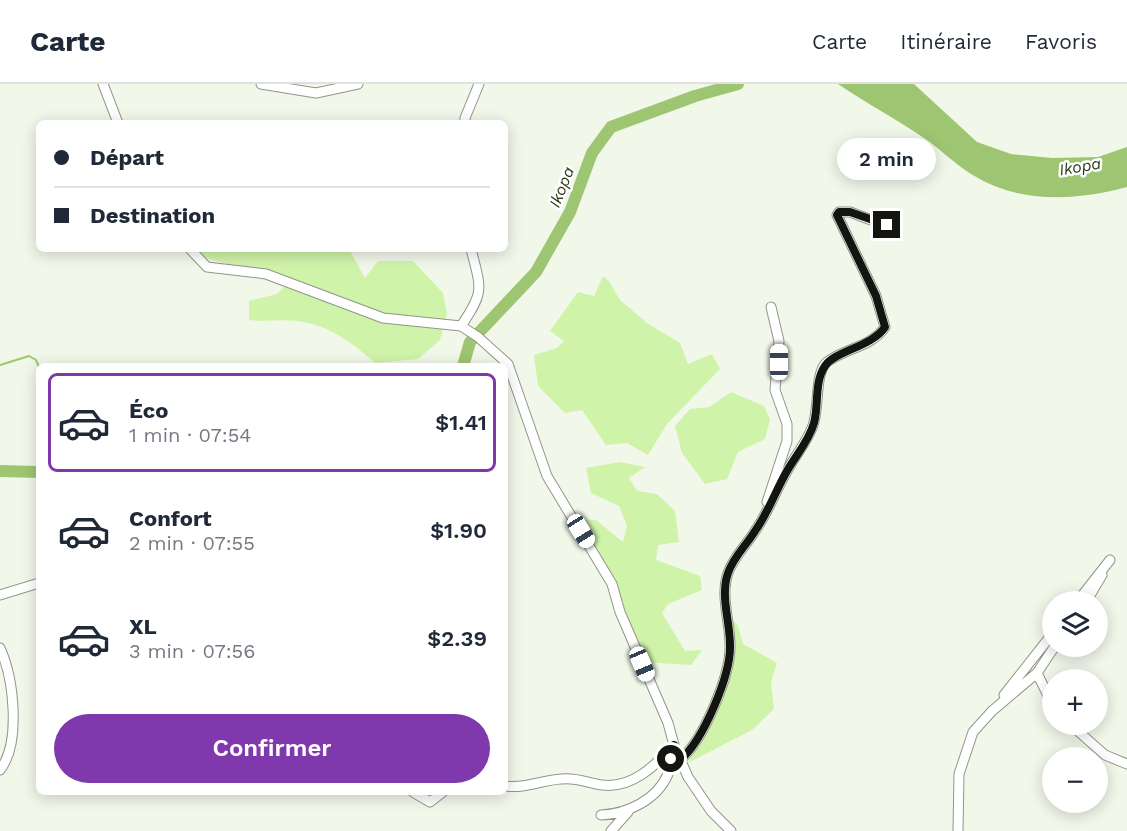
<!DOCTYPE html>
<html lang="fr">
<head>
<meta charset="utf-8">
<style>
  :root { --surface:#fff; --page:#f6f6f7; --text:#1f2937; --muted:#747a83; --line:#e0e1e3; --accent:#7f39ac }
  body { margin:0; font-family:"Work Sans",sans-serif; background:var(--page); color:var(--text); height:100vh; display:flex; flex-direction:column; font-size:22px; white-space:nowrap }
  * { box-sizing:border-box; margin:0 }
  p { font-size:20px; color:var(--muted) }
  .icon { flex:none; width:33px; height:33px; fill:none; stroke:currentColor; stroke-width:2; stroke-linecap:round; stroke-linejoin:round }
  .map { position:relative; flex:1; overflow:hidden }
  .side { position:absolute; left:36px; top:279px; width:472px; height:432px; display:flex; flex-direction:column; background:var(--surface); border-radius:9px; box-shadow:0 3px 15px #0003 }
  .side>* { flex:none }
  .top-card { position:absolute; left:36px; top:36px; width:472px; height:132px; border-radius:9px; box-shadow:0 3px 15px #0003; display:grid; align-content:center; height:132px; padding:0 18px; background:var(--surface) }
  .controls { position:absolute; left:1042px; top:507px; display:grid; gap:12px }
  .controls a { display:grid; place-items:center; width:66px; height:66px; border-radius:50%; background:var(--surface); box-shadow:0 3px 15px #0003; font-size:30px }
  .end { position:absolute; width:27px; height:27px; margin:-14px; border:8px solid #121510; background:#fff; box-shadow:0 0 0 3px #fff }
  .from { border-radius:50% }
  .bubble { position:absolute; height:42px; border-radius:21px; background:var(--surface); box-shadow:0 3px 15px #0003; font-size:20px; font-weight:600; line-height:42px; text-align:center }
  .car { position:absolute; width:18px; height:36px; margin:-18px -9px; border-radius:8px; box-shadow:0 0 4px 2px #0007; background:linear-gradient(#fff 24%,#345 0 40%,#fff 0 76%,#345 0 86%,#fff 0) }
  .top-card b { display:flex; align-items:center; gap:21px; height:57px; font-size:22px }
  .top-card b+b { border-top:2px solid var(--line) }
  .top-card i { width:15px; height:15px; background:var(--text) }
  ul { padding:10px 0 0; list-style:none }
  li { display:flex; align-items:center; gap:18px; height:99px; margin:0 12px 9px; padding:0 6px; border:3px solid transparent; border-radius:9px }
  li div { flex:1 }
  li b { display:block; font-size:22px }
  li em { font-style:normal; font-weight:600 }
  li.selected { border-color:var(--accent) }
  li>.icon { width:54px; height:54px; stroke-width:1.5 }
  .action { display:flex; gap:12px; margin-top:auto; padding:12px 18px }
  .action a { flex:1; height:69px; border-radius:36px; background:var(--accent); color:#fff; font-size:24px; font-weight:600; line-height:69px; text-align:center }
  header { display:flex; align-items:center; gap:36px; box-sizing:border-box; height:84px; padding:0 30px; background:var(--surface); border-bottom:2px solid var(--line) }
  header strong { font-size:28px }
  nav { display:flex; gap:33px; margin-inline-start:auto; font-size:21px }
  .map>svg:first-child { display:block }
  .green { fill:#d0f3aa }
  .water { fill:#9ec571 }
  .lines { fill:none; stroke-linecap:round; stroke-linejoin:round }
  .stream { stroke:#9ec571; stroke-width:2 }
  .river { stroke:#9ec571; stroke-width:12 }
  .minor-casing { stroke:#909689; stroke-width:11 }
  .minor { stroke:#fff; stroke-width:9 }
  .route { stroke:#121510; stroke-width:8 }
  .labels { text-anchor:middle; stroke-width:5; stroke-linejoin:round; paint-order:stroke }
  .water-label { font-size:16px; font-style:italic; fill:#293816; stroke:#fff }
</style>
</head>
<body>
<header>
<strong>Carte</strong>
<nav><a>Carte</a><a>Itinéraire</a><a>Favoris</a></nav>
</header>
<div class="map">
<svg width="1127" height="747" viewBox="0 0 1127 747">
  <rect width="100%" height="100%" fill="#f1f8ea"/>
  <!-- green -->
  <path class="green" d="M190,165H349L365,194L378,177H413L443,209L447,230L440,256L418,275L375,279C350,257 331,242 297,237C281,235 265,238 249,236V217L277,210L291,196C258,179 218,186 190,165Z
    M603,192L609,197L620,216L647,239L680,259L688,280L712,270L720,285L667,340L648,371L627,359L606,361L582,326L565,329L538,302L534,271L557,264L564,257L550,247L578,208L594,212Z
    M731,308L764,322L770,336L765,355L738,368L727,395L705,400L682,369L675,342L690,325L709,323Z
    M620,378L645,383L629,394L637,407L657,410L675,427L679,458L658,461L656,476L700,492L702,506L668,520L662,529L685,567L702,566L691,581L656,579L645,582L626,539L619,510L573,435L596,436L623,458L627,442L619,422L591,409L586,384Z
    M730,532L738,542L743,560L777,579L771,598L774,625L752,646L688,679L700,659L726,578Z"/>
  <!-- water -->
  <path class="water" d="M838,0H914L977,58L1011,70L1052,74L1098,73L1127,63V103C1075,117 1019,120 971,90C955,80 940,65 924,54C896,35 866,19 838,0Z"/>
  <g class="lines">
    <!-- stream -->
    <path class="stream" d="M0,281L29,272L36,276L39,283"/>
    <!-- river -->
    <path class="river" d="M463,282L470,258L536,188L570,128L592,69L611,43L695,12L738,0
      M0,387L39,388"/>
    <defs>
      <path id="minor" d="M103,0L118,39
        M261,0L316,9L358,0
        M465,39V34L479,0
        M190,165L207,183L266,190L383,234L461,242L478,253L508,280L547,392L612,500L620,528L668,639L674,661L688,693L711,727L731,747
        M461,242C485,207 481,205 471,165
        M767,418L787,357V340L775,306L779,257L771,223
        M0,511L39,499
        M1077,518L1110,476
        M1086,518L1102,491
        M0,564C14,595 21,659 0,686
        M1037,589L1053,622
        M1004,611L1053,549
        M1070,640L1105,671L1127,680
        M680,676C703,657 731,591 730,561C730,537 720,512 728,489C734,472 746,462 755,447C768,429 776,406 787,387C795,372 806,359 812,344C820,327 814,289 827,278C845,264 872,263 885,243L876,212L837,131L839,128H850L887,142
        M506,702C524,705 542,696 561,695C576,693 588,699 602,701C632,705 656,681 674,661
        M413,708L430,718L443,708
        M601,731C627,730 657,716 668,690C671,681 672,671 674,661
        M611,747L628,728
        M958,747L959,690L973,648L992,627L1037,589L1055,562"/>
    </defs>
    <!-- minor casing -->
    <use href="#minor" class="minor-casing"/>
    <!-- minor -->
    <use href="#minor" class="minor"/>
  </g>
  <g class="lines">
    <!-- route -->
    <path class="route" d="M671,675L674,661L680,676C703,657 731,591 730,561C730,537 720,512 728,489C734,472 746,462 755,447C768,429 776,406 787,387C796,371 809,357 814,339C819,321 814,298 825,282C834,267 872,263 885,243L876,212L837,131L839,128H850L887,141"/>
  </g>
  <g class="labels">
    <!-- water labels -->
    <g class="water-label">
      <text transform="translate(1080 82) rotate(-10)" y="6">Ikopa</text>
      <text transform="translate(561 103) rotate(-68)" y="6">Ikopa</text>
    </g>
  </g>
</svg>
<div class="controls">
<a><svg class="icon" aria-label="layers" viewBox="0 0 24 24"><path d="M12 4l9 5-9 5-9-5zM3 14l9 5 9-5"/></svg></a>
<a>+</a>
<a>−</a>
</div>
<i class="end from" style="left:671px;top:675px"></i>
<i class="end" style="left:887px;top:141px"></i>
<div class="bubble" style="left:837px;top:54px;width:99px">2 min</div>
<i class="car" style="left:779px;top:278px;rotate:0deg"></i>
<i class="car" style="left:581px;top:447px;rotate:148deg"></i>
<i class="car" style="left:642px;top:580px;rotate:157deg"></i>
<div class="top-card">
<b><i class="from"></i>Départ</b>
<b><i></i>Destination</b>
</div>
<section class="side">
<ul>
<li class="selected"><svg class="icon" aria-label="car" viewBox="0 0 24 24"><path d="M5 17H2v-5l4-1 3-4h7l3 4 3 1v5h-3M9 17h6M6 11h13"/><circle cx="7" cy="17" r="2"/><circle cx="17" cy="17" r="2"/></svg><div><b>Éco</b><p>1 min · 07:54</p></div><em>$1.41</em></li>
<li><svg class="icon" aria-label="car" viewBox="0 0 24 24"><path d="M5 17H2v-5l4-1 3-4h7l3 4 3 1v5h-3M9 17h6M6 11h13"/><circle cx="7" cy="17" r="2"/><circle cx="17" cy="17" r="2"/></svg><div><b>Confort</b><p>2 min · 07:55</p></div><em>$1.90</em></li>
<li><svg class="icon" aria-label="car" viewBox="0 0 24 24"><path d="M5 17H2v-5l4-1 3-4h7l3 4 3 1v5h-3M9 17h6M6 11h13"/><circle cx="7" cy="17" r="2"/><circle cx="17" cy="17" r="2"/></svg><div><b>XL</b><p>3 min · 07:56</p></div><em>$2.39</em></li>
</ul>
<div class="action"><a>Confirmer</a></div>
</section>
</div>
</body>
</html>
